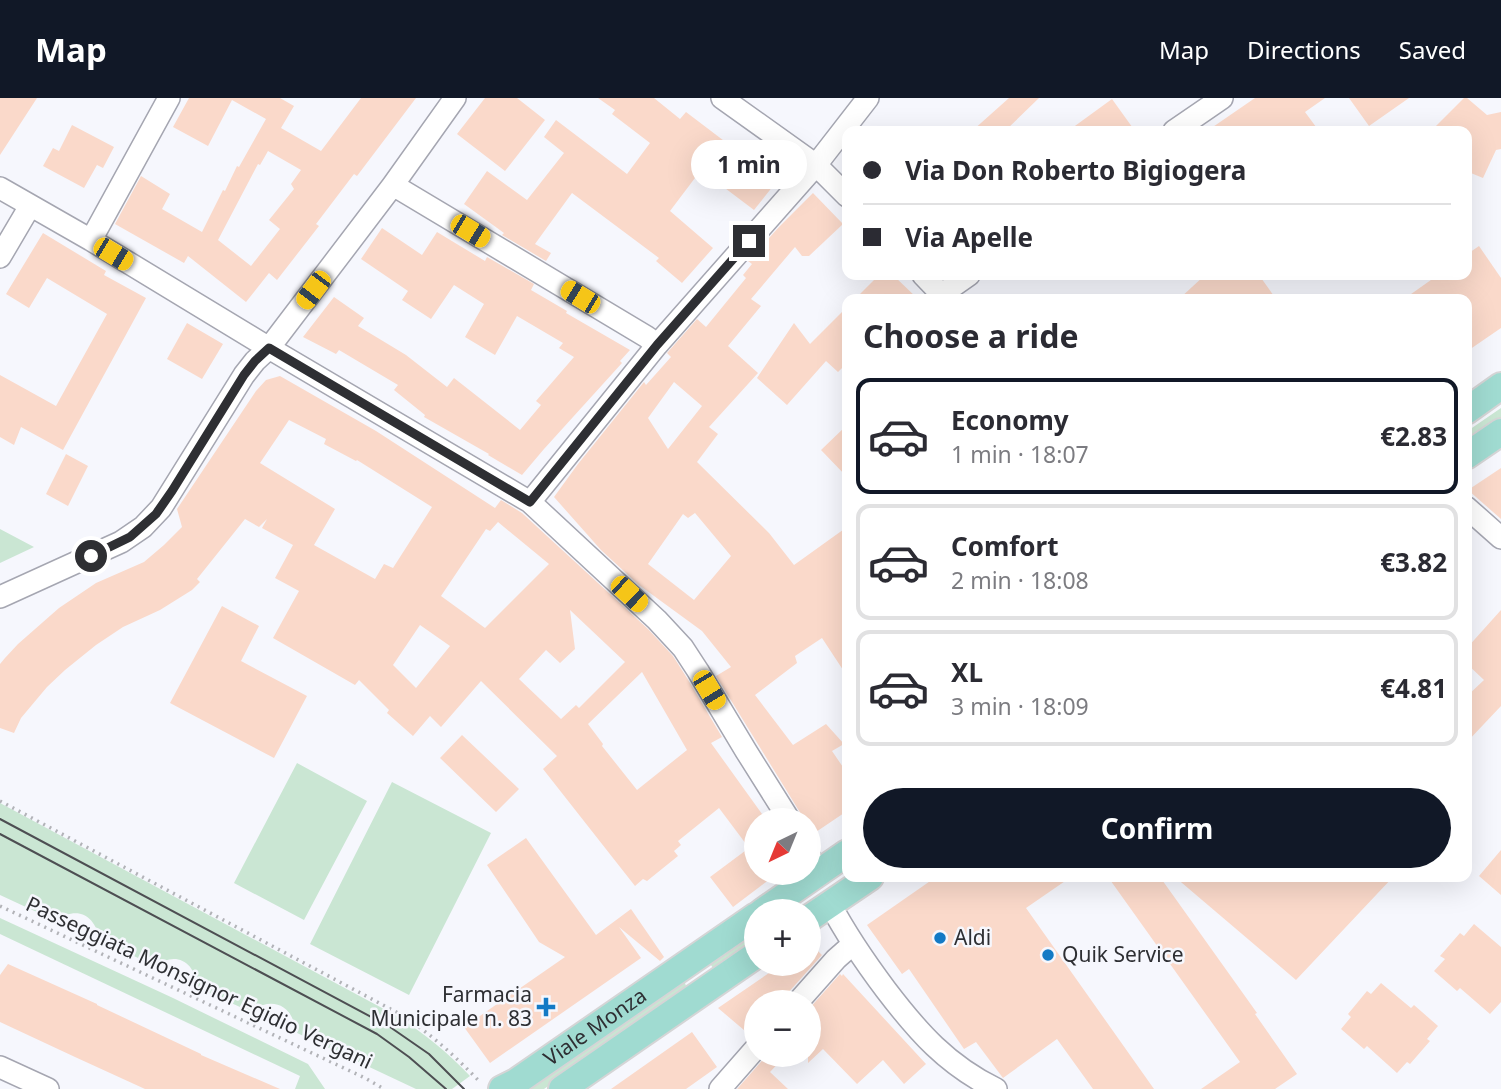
<!DOCTYPE html>
<html lang="en">
<head>
<meta charset="utf-8">
<style>
  :root { --surface:#fff; --page:#f7f7f7; --text:#2b2b33; --muted:#7c7c81; --line:#e1e1e2; --accent:#111827 }
  body { margin:0; font-family:"Noto Sans",sans-serif; background:var(--page); color:var(--text); height:100vh; display:flex; flex-direction:column; font-size:26px; white-space:nowrap }
  * { box-sizing:border-box; margin:0 }
  p { font-size:23px; color:var(--muted) }
  .icon { flex:none; width:38px; height:38px; fill:none; stroke:currentColor; stroke-width:2; stroke-linecap:round; stroke-linejoin:round }
  .map { position:relative; flex:1; overflow:hidden }
  .panel { position:absolute; left:842px; top:196px; width:630px; height:588px; display:flex; flex-direction:column; background:var(--surface); border-radius:14px; box-shadow:0 7px 28px #0002 }
  .panel>* { flex:none }
  .top-card { position:absolute; left:842px; top:28px; width:630px; height:154px; border-radius:14px; box-shadow:0 7px 28px #0002; display:grid; align-content:center; height:154px; padding:0 21px; background:var(--surface) }
  .needle { width:46px; rotate:223deg }
  .controls { position:absolute; left:744px; top:710px; display:grid; gap:14px }
  .controls a { display:grid; place-items:center; width:77px; height:77px; border-radius:50%; background:var(--surface); box-shadow:0 7px 28px #0002; font-size:35px }
  .end { position:absolute; width:32px; height:32px; margin:-16px; border:9px solid #2e2f33; background:#fff; box-shadow:0 0 0 4px #fff }
  .from { border-radius:50% }
  .bubble { position:absolute; height:49px; border-radius:24px; background:var(--surface); box-shadow:0 7px 28px #0002; font-size:23px; font-weight:700; line-height:49px; text-align:center }
  .car { position:absolute; width:21px; height:42px; margin:-21px -10px; border-radius:9px; box-shadow:0 0 5px 2px #0007; background:linear-gradient(#f5c518 24%,#345 0 40%,#f5c518 0 76%,#345 0 86%,#f5c518 0) }
  .top-card b { display:flex; align-items:center; gap:24px; height:66px; font-size:26px }
  .top-card b+b { border-top:2px solid var(--line) }
  .top-card i { width:18px; height:18px; background:var(--text) }
  ul { padding:0; list-style:none }
  li { display:flex; align-items:center; gap:21px; height:116px; margin:0 14px 10px; padding:0 7px; border:4px solid var(--line); border-radius:14px }
  li div { flex:1 }
  li b { display:block; font-size:26px }
  li em { font-style:normal; font-weight:700 }
  li.selected { border-color:var(--accent) }
  li>.icon { width:63px; height:63px; stroke-width:1.5 }
  h2 { padding:0 21px; font-size:32px; line-height:84px }
  .action { display:flex; gap:14px; margin-top:auto; padding:14px 21px }
  .action a { flex:1; height:80px; border-radius:42px; background:var(--accent); color:#fff; font-size:28px; font-weight:700; line-height:80px; text-align:center }
  header { display:flex; align-items:center; gap:42px; box-sizing:border-box; height:98px; padding:0 35px; background:var(--accent); color:#fff }
  header strong { font-size:33px }
  nav { display:flex; gap:38px; margin-inline-start:auto; font-size:24px }
  .map>svg:first-child { display:block }
  .green { fill:#cae6d3 }
  .building { fill:#fad9ca; fill-rule:evenodd }
  .lines { fill:none; stroke-linecap:round; stroke-linejoin:round }
  .minor-casing { stroke:#a5a6b1; stroke-width:24 }
  .major-casing { stroke:#d5d5d6; stroke-width:30 }
  .path { stroke:#b2b3b8; stroke-width:3.5; stroke-dasharray:2 5; stroke-linecap:butt }
  .minor { stroke:#fff; stroke-width:21 }
  .major { stroke:#a0dbd1; stroke-width:26 }
  .tram { stroke:#4d4e52; stroke-width:2 }
  .route { stroke:#2e2f33; stroke-width:9 }
  .poi-dot { fill:#137ac5; stroke:#f6f7fd; stroke-width:2.5 }
  .labels { text-anchor:middle; stroke-width:5; stroke-linejoin:round; paint-order:stroke }
  .poi-label { font-size:21px; fill:#2e2f33; stroke:#f6f7fd; text-anchor:start }
  .street-label { font-size:21px; fill:#2e2f33; stroke:#f6f7fd }
</style>
</head>
<body>
<header>
<strong>Map</strong>
<nav><a>Map</a><a>Directions</a><a>Saved</a></nav>
</header>
<div class="map">
<svg width="1501" height="991" viewBox="0 0 1501 991">
  <rect width="100%" height="100%" fill="#f6f7fd"/>
  <!-- green -->
  <path class="green" d="M1501,310V320L1470,342H1467L1466,334Z
    M0,431L34,449L0,465Z
    M297,665L367,703L304,822L234,785Z
    M392,684L491,735L409,897L310,846Z
    M0,705L395,917C423,934 447,954 470,978L452,991H416L295,934C295,908 271,897 251,914L196,889C196,863 175,853 155,868L100,842C95,817 77,807 56,823L0,797Z
    M0,820L173,900L308,966L325,991H295L300,978L0,836Z
    M756,834V842L716,870H713L711,867L712,864Z
    M681,885H685L687,891L544,991H531Z"/>
  <!-- building -->
  <path class="building" d="M0,0H37L0,57Z
    M189,0H280L294,8L281,30L321,53L361,0H416L357,78L354,76L316,126L319,128L277,182L269,175L246,204L188,158L184,165L115,126L141,78L170,96L162,111L202,134L223,92L225,93L237,68L239,69L266,21L232,2L208,48L173,29ZM268,53L301,72L291,86L294,91L269,122L280,131L251,168L218,142L258,66L260,67Z
    M485,0H517L545,22L505,73L457,36Z
    M598,0H654L680,21L686,14L777,83L754,112L701,72L670,113L713,150L682,185L656,163L659,160L572,95L535,146L551,155L546,163L502,137L504,135L464,106L487,73L527,102L564,55L544,39L556,22L627,76L650,45L612,16L615,12Z
    M1009,0H1039L1005,33H972Z
    M1255,0H1325L1305,14L1319,33H1207Z
    M1349,0H1409L1369,28Z
    M1464,0H1467L1487,17L1501,14V51L1496,52L1483,80L1466,73V33H1431Z
    M1112,1L1135,33H1068Z
    M72,27L114,49L103,70L97,67L84,90L43,68L53,50L59,53Z
    M813,95L843,126L809,158H802L795,149L751,201L761,208L728,248L758,275L709,329L718,336L697,364L769,435L794,467L847,429V578L822,540L795,558L797,565L755,597L793,647L826,626L844,646L832,653L847,675V713L813,736L808,729V723H803L801,716L716,578L731,569L702,533L639,487L601,452L554,399L578,366L644,284L646,287L671,259L667,255L697,221L706,229L746,180L743,177L752,166L748,163L779,129ZM674,284L702,308L668,351L648,320ZM695,415L731,458L694,502L648,466L683,416L688,420Z
    M382,130L422,157L437,134L485,163L487,159L534,186L531,192L567,213L566,215L630,252L620,263L622,265L544,351L522,377L488,357L489,356L424,319L425,317L394,292L398,287L339,252L336,256L303,239L334,199L364,220L358,228L406,257L447,289L454,280L520,332L541,307L536,303L574,259L559,250L563,245L517,218L495,257L465,239L484,206L454,187L431,221L402,202L408,193L361,161Z
    M43,135L106,173L104,177L146,200L63,352L21,329L14,347L0,339V277L56,308L107,216L47,180L29,210L6,196Z
    M1479,148L1501,180V230L1466,254V201H1404L1438,177H1466V157Z
    M879,177H893L918,201H855Z
    M1205,177H1259L1276,201H1179Z
    M847,209V265L838,274L826,263L787,307L757,280L794,225L810,246Z
    M187,225L223,246L202,281L167,261Z
    M280,278L376,333L495,410L501,402L522,415L648,531L673,558L687,580L722,639L711,645L767,723H756V775H778L733,809L710,779L749,750L719,710L678,743L681,747L674,753L678,758L647,783L643,781L635,788L543,671L557,658L481,583L441,629L430,618L413,638L387,615L389,612L359,582L355,587L273,540L299,493L275,480L293,447L262,430L267,421L259,429L245,421L197,481L200,484L192,492L160,512L123,529L96,547L65,572L47,589L21,620L14,635L0,630V566L5,560L18,546L59,510L96,485L144,464L164,447L182,429L177,411L256,293L266,282ZM289,322L326,341L324,346L356,363L357,362L432,409L393,470L384,466L375,481L314,447L335,411L260,365ZM498,424L549,466L485,530L441,498L486,431L490,433ZM570,512L625,564L579,610L576,607L561,621L519,581L546,552L560,565L575,551ZM420,527L450,548L416,590L393,567ZM642,574L687,652L637,692L602,648L603,646L588,626Z
    M847,327V379L821,352Z
    M66,356L88,368L68,408L46,396Z
    M1501,370V421L1468,392Z
    M222,508L259,528L241,563L307,598L274,660L170,605Z
    M1501,512V608L1466,645V599L1484,582L1466,565V551Z
    M462,637L519,691L496,714L440,660Z
    M526,740L596,837L631,811L664,859L660,863L619,829L641,860L490,965L464,929L565,859L539,844L487,767Z
    M1501,752V797L1479,778Z
    M936,779H1071L1026,810L1154,991H1093L1057,941L1003,980L976,944L964,951L909,871L902,876L867,827Z
    M1108,779H1160L1257,915L1255,916L1297,976L1275,991H1201L1240,964Z
    M1175,779H1393L1296,882Z
    M1474,826L1501,849V904L1490,916L1460,890L1457,893L1434,873L1445,861L1440,858L1460,835L1464,838Z
    M808,843L822,857L787,896L782,905H756V937L751,938L718,910L782,866H808Z
    M8,866L97,906V907L201,956V957L280,991H145L75,959L0,924V877Z
    M840,876L842,878L843,876L926,966L904,986L883,962L857,986L823,951L808,965V912Z
    M1381,885L1411,910L1414,907L1438,928L1427,941L1430,943L1410,966L1407,964L1397,975L1367,948L1364,951L1341,931L1351,919L1348,916L1367,893L1371,896Z
    M692,934L717,969L686,991H611Z
    M767,957H786L770,974L788,991H737Z"/>
  <g class="lines">
    <defs>
      <path id="minor" d="M722,0L816,67L847,98
        M1174,33L1222,0
        M393,87L647,239L657,247
        M0,90L91,142L269,250L530,404L657,522L683,550L698,573L746,653L790,723
        M91,142L169,0
        M0,159L30,108
        M923,177L946,201
        M942,196L969,177
        M530,404L657,247L816,67L868,0
        M1466,409L1501,440
        M0,499L121,444L143,429L161,410L244,277L255,263L269,250L393,87L455,0
        M808,756L818,775
        M830,806C846,836 865,864 886,892C918,934 947,967 996,991
        M797,905L836,861L853,846
        M0,969L48,991
        M720,991L756,950"/>
      <g id="major">
        <path d="M1466,313L1501,288"/>
        <path d="M1466,358L1501,334"/>
        <path d="M762,814L847,755"/>
        <path d="M808,821L870,779"/>
        <path id="s1" d="M502,991L516,984L756,818"/>
        <path d="M562,991L756,857"/>
      </g>
    </defs>
    <!-- minor casing -->
    <use href="#minor" class="minor-casing"/>
    <!-- major casing -->
    <use href="#major" class="major-casing"/>
    <!-- path -->
    <path class="path" d="M0,703L398,915C429,934 454,957 479,983
      M0,808L365,980L384,991"/>
    <!-- minor -->
    <use href="#minor" class="minor"/>
    <!-- major -->
    <use href="#major" class="major"/>
    <!-- tram -->
    <path class="tram" d="M0,721L390,929L429,956L464,991
      M0,736L377,936L409,959L446,991"/>
  </g>
  <g class="lines">
    <!-- route -->
    <path class="route" d="M91,458L130,439L156,416L172,393L244,277L255,263L269,250L530,404L657,247L749,143"/>
  </g>
  <!-- markers -->
  <g class="poi-dot">
    <circle cx="940" cy="840" r="7"/>
    <circle cx="1048" cy="857" r="7"/>
    <path d="M542.5 898.5h7v7h7v7h-7v7h-7v-7h-7v-7h7z"/>
  </g>
  <g class="labels">
    <!-- poi labels -->
    <g class="poi-label">
      <text x="954" y="847">Aldi</text>
      <text x="1062" y="864">Quik Service</text>
      <text x="532" y="904" text-anchor="end">Farmacia<tspan x="532" dy="24">Municipale n. 83</tspan></text>
    </g>
    <!-- street labels -->
    <g class="street-label">
      <text transform="translate(199 885) rotate(25)" y="7">Passeggiata Monsignor Egidio Vergani</text>
      <text dy="7" stroke="none"><textPath href="#s1" startOffset="112">Viale Monza</textPath></text>
    </g>
  </g>
</svg>
<div class="controls">
<a><svg class="needle" viewBox="-14 -14 28 28"><path d="M0-13l5 13h-10z" fill="#e53935"/><path d="M0 13l5-13h-10z" fill="#7c7c81"/></svg></a>
<a>+</a>
<a>−</a>
</div>
<i class="end from" style="left:91px;top:458px"></i>
<i class="end" style="left:749px;top:143px"></i>
<div class="bubble" style="left:691px;top:42px;width:116px">1 min</div>
<i class="car" style="left:470px;top:133px;rotate:121deg"></i>
<i class="car" style="left:113px;top:156px;rotate:121deg"></i>
<i class="car" style="left:313px;top:192px;rotate:217deg"></i>
<i class="car" style="left:580px;top:199px;rotate:301deg"></i>
<i class="car" style="left:629px;top:496px;rotate:133deg"></i>
<i class="car" style="left:709px;top:592px;rotate:149deg"></i>
<div class="top-card">
<b><i class="from"></i>Via Don Roberto Bigiogera</b>
<b><i></i>Via Apelle</b>
</div>
<section class="panel">
<h2>Choose a ride</h2>
<ul>
<li class="selected"><svg class="icon" aria-label="car" viewBox="0 0 24 24"><path d="M5 17H2v-5l4-1 3-4h7l3 4 3 1v5h-3M9 17h6M6 11h13"/><circle cx="7" cy="17" r="2"/><circle cx="17" cy="17" r="2"/></svg><div><b>Economy</b><p>1 min · 18:07</p></div><em>€2.83</em></li>
<li><svg class="icon" aria-label="car" viewBox="0 0 24 24"><path d="M5 17H2v-5l4-1 3-4h7l3 4 3 1v5h-3M9 17h6M6 11h13"/><circle cx="7" cy="17" r="2"/><circle cx="17" cy="17" r="2"/></svg><div><b>Comfort</b><p>2 min · 18:08</p></div><em>€3.82</em></li>
<li><svg class="icon" aria-label="car" viewBox="0 0 24 24"><path d="M5 17H2v-5l4-1 3-4h7l3 4 3 1v5h-3M9 17h6M6 11h13"/><circle cx="7" cy="17" r="2"/><circle cx="17" cy="17" r="2"/></svg><div><b>XL</b><p>3 min · 18:09</p></div><em>€4.81</em></li>
</ul>
<div class="action"><a>Confirm</a></div>
</section>
</div>
</body>
</html>
